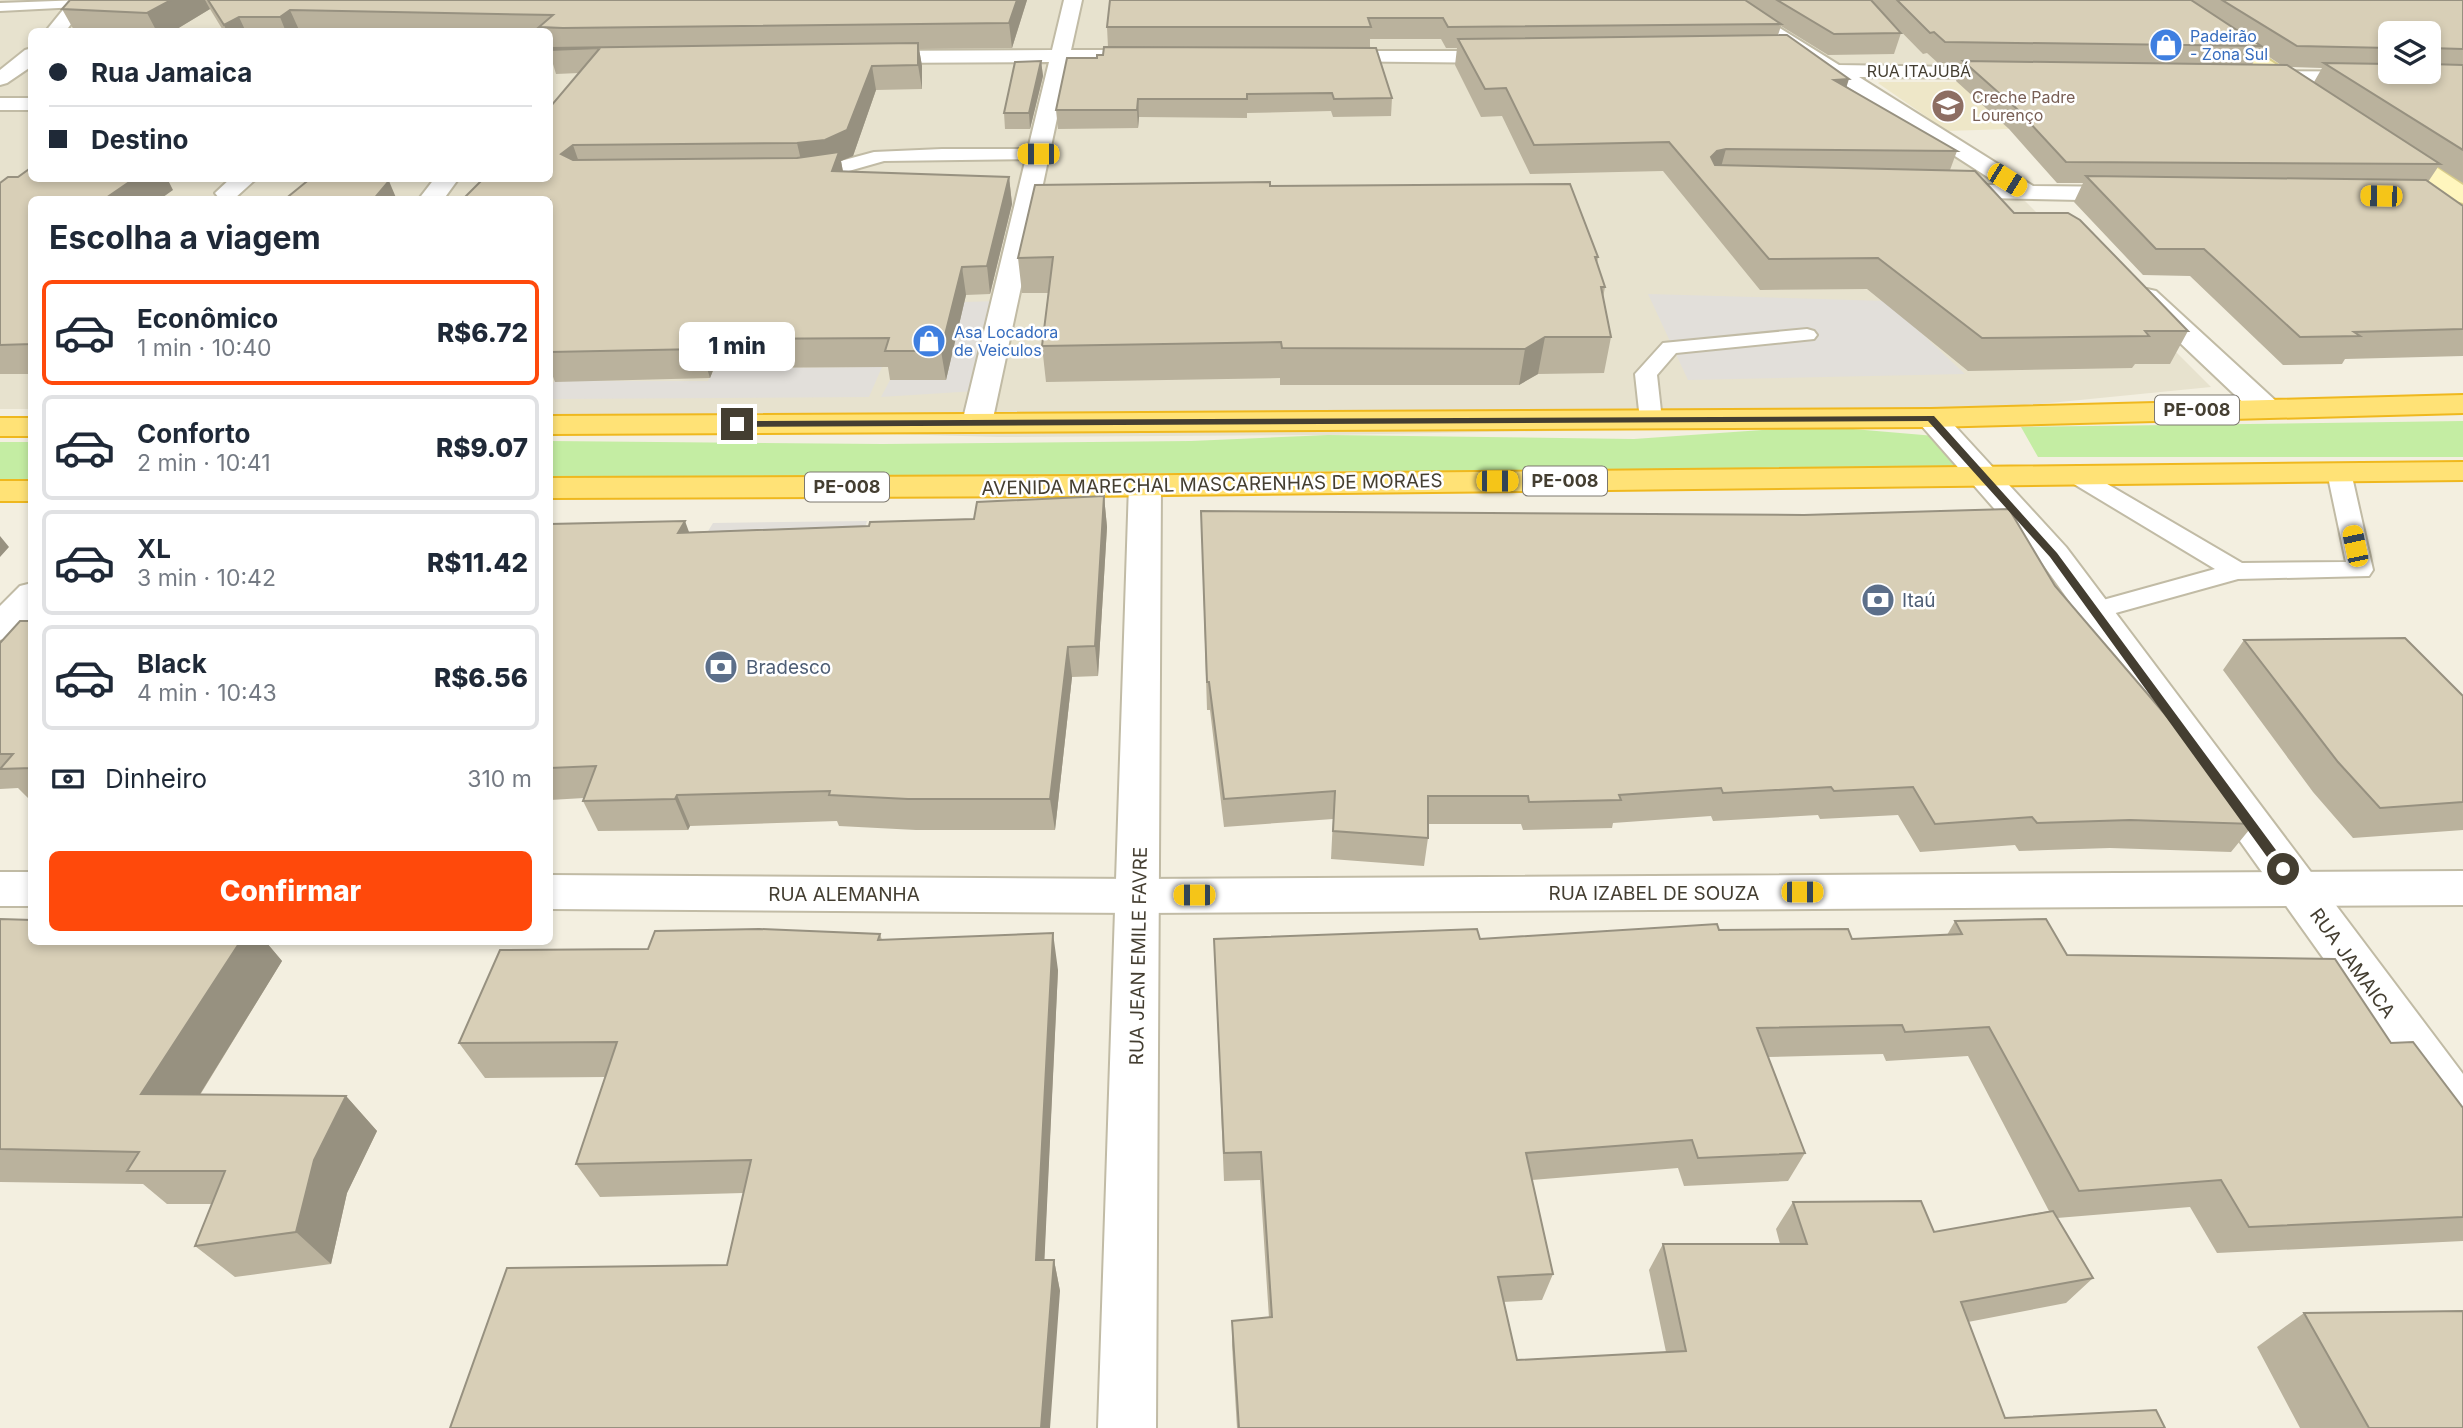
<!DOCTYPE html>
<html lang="pt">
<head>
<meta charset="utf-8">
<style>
  :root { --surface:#fff; --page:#f6f6f7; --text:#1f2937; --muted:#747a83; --line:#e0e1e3; --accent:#ff490b }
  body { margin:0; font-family:Inter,sans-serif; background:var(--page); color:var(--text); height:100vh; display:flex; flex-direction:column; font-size:26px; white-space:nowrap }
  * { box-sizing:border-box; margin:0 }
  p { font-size:23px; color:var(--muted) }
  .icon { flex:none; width:38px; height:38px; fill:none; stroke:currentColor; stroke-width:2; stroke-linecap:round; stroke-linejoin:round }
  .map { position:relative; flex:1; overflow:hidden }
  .sheet { position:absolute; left:28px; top:196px; width:525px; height:749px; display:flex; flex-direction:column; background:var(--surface); border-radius:10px; box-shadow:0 4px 10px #0003 }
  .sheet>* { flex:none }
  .guide { position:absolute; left:28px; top:28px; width:525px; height:154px; border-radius:10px; box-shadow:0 4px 10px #0003; display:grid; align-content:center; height:154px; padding:0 21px; background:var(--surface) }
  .buttons { position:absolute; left:2378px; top:21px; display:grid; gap:14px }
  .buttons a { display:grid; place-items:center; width:63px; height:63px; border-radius:10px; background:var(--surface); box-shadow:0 4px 10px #0003; font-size:35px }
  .end { position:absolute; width:32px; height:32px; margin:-16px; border:9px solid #443e31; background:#fff; box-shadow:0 0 0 4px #fff }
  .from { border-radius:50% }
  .bubble { position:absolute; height:49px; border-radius:10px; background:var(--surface); box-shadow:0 4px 10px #0003; font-size:23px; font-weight:800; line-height:49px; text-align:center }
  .car { position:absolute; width:21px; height:42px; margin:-21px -10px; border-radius:9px; box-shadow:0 0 5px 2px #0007; background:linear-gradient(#f5c518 24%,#345 0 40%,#f5c518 0 76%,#345 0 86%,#f5c518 0) }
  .guide b { display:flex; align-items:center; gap:24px; height:66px; font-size:26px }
  .guide b+b { border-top:2px solid var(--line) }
  .guide i { width:18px; height:18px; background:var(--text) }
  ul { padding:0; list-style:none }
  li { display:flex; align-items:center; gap:21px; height:105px; margin:0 14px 10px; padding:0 7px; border:4px solid var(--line); border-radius:10px }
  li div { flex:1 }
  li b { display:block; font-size:26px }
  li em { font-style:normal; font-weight:800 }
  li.current { border-color:var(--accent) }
  li>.icon { width:63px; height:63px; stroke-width:1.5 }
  h2 { padding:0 21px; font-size:32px; line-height:84px }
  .pay { display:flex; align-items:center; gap:18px; height:77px; padding:0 21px; font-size:26px }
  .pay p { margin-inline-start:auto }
  .primary-button { display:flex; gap:14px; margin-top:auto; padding:14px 21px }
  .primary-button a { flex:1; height:80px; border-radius:10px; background:var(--accent); color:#fff; font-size:28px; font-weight:800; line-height:80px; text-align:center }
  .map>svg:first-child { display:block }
  .residential { fill:#e7e2ce; fill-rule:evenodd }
  .education { fill:#eee7c8 }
  .green { fill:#c4eda3 }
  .parking { fill:#e2dfda }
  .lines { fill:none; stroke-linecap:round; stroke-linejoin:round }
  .service-casing { stroke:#c1bba5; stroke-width:4 }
  .minor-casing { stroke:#c1bba5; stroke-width:4 }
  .tertiary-casing { stroke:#c1bba5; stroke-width:4 }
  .secondary-casing { stroke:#d8cc8a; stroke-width:4 }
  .trunk-casing { stroke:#efb81e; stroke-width:4 }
  .service { fill:#fff; fill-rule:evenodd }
  .minor { fill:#fff; fill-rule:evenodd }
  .tertiary { fill:#fff; fill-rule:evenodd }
  .secondary { fill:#fff6be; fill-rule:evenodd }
  .trunk { fill:#ffe276; fill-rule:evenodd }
  .wall { fill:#bab29d; fill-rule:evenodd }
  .shaded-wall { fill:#979180 }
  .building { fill:#d8cfb7; stroke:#979180; stroke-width:2 }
  .route { fill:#443e31 }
  .labels { text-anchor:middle; stroke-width:5; stroke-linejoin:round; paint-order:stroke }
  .far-shop-label { font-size:16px; fill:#366cbe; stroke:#fff; text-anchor:start }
  .far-street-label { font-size:16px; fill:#443e31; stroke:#fff }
  .far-education-label { font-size:16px; fill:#785e54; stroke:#fff; text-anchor:start }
  .shield { fill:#fff; stroke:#7c786f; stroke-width:2 }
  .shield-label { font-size:18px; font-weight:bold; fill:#443e31 }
  .street-label { font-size:19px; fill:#443e31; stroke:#fff }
  .service-label { font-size:19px; fill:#4e5e75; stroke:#fff; text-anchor:start }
</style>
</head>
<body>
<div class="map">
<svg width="2463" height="1428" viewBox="0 0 2463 1428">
  <rect width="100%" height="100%" fill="#f3efe0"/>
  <!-- residential -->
  <path class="residential" d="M0,0H2182L2281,65L1830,64L2010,186L2211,387L1818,426L1328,435L998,437L550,424V200H32L31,409H0ZM32,32H550V178H32Z"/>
  <!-- education -->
  <path class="education" d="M1880,82H1958L2009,129L1947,131L1878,83Z"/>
  <!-- green -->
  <path class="green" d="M2463,421V457H2038L2021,427Z
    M1818,426L1935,436L1959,466L1711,471H1366L550,480V441L883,444L1191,441L1328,435L1634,439Z
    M0,442H31V483H0Z"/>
  <!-- parking -->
  <path class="parking" d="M1648,294L1887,301L1965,374L1688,380Z
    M998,301L976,391L881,397L890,380H946L964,302Z
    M882,367L869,397L550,399V387L555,381H708L715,368Z
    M867,521L856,557L696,551L713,523Z"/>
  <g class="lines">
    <defs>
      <path id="service" d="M83,0V6L78,7L0,11V3Z
        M942,149H1037L1045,154L1037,159L884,161L817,180L806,181L798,176L800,172L874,152Z
        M1807,329L1814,331L1817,335L1814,339L1676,353L1657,375L1662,420L1659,425H1643L1640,420L1635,374L1663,343Z
        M2339,465L2347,467L2351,472L2373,570L2369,576L2238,579L2094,619L2085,617L2081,611L2085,605L2215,569L2069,481L2065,476L2069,471H2085L2242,563L2346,562L2327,472L2331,467Z"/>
      <path id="minor" d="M71,0H101L98,4L84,7L65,32H45Z
        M1064,0H1082L1071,50H1150L1157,52L1160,56L1157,60L1150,62H1069L992,423L988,429L977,432L966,429L962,423L1049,62L867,63L860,61L857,57L860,53L867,51L1052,50Z
        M1713,0H1735L1839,65L2020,68L2023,72L2020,76L2013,78L1859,77L2033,186L2129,187L2137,189L2141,194L2137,199L2129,201L1936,197L1932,192L1936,187L1944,185H2000Z
        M32,48V66L7,83L0,85V70L25,50Z
        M1326,51H1507L1514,53L1517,57L1514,61L1507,63L1319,61L1316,57L1319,53Z
        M2255,71L2463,72V84L2248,81L2245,77L2248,73Z
        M0,98H32V110H0Z
        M231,178H257L235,198H219L215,193Z
        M435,178H459L443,200H418Z
        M2147,289L2156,291L2277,402L2281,408L2277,414L2266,417L2255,414L2138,303L2134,297L2138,291Z
        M32,583V616L13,636L0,640V606L20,586Z
        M2463,871V905L1139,913L550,909V875L1139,879Z
        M0,872H32V906H0Z"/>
      <path id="tertiary" d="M1931,409L1942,412L2066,547L2463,1074V1136L2445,1129L2042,563L1920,424L1916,418L1920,412Z
        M1145,475L1156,478L1161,485L1156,1428H1098L1129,485L1134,478Z"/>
      <path id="secondary" d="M2155,0H2177L2320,93L2317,97H2303Z
        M2389,139L2397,141L2463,185V203L2455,201L2381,151L2378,146L2381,141Z"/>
      <path id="trunk" d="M2463,395V413L1931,427L550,434V416L1931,409Z
        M0,418H32V436H0Z
        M2463,462V480L1085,496L550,498V478L1085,476Z
        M0,481H32V501H0Z"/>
    </defs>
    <!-- service casing -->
    <use href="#service" class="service-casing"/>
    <!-- minor casing -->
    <use href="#minor" class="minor-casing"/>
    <!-- tertiary casing -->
    <use href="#tertiary" class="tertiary-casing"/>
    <!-- secondary casing -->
    <use href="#secondary" class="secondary-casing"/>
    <!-- trunk casing -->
    <use href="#trunk" class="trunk-casing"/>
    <!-- service -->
    <use href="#service" class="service"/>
    <!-- minor -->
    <use href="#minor" class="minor"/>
    <!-- tertiary -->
    <use href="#tertiary" class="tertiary"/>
    <!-- secondary -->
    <use href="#secondary" class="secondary"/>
    <!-- trunk -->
    <use href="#trunk" class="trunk"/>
  </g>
  <!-- wall -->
  <path class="wall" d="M70,0H1027L1012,48L919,49L922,66V89L876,90L853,156L841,161L843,171L1009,177L1012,204L990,294L966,295L946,380H890L888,367L714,368L710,378L555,382L552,374H550V178L579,73L556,74L550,54V32H224L210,9L172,32H75L62,9Z
    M1110,0H2463V183L2438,167L2428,182L2463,206V356L2345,359L2342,364L2283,365L2190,276L2143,275L2074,202L2083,183H2057L2009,129L1956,81L1962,64L1938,63L1927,53L1923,54L1875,5L1901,33L1894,54L1828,55L1781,26L1778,35L1846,87L1957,151L1950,170L2188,331L2170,364H2135L2132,368L1968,371L1867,289L1760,290L1663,171L1530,174L1502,116L1481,117L1455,65L1457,48H1446L1441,39H1370V48L1392,98L1391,116L1333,117L1331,111L1247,113V118L1139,117L1138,128L1058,129L1056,110L1097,58L1103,55L1108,47L1107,27ZM2390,33H2429V72H2390ZM2259,50L2281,65H2252ZM2291,67L2322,68L2314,82Z
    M1041,61L1043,76L1030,129H1005L1004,113Z
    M0,183L173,190L32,200V374H0Z
    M1270,186L1598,257L1597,264L1605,287L1603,298L1611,337L1604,373L1538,374L1519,385H1280V378L1046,382L1042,346L1048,293H1022L1018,258Z
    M1104,496L1107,527L1098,676L1072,677L1055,830H916L839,826L837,821L690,826L688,830L598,831L583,801L584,798L550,800V524L689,532L869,526L974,519Z
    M1201,511L2055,586L2254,824L2231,852L2110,848L2019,851L2015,845L1920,852L1898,815L1820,819L1818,815L1713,821L1711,816L1613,823L1612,828L1523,830L1521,824H1428V838L1424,866L1331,859L1333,819L1224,827L1210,710H1207Z
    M32,621V802L18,788L0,789V643Z
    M2244,640L2463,696V830L2353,838L2313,792L2223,670Z
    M0,919L240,942H266L282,961L200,1095L346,1096L377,1131L347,1193L331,1264L235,1277L195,1246L212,1204H167L143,1184L0,1182Z
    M1955,921L2067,955L2391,1043L2463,1108V1241L2217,1253L2190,1207L2057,1218L2093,1278L2066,1303L1968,1322L2005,1418L2165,1428H1237L1232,1345V1321L1269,1318L1260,1180L1224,1181L1214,939H1480L1719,930L1852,939L1947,935ZM1883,1054L1886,1061L1968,1056L2049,1211L1934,1232L1793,1202L1776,1229L1780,1244H1663L1649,1270L1666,1352L1517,1360L1503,1302L1542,1300L1553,1274L1532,1180L1678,1168L1684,1186L1788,1181L1805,1153L1768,1057Z
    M880,934L882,940L1058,970L1044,1260H1054L1060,1291L727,1265L743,1193L600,1197L576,1164L605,1077L485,1078L459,1043L648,949Z
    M2304,1313L2463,1428H2300L2257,1347Z"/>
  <!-- shaded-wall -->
  <path class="shaded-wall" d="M171,0H205L210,9L172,32H157L147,13Z
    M1017,0H1027L1012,48L1009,23Z
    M290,10L300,32H286L280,17Z
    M239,17L246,32H227L224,25Z
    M918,43L922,66V89L918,65Z
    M1041,61L1043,76L1030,129L1029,113Z
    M872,66L876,90L853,156L841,161L844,178L803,169L797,143Z
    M1849,79L1840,107L1834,80Z
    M1138,99L1139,117L1138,128L1137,110Z
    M573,145L582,171L561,154Z
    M1726,149L1718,178L1711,157L1717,151Z
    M1009,177L1012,204L990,294L987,266Z
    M135,178H167L173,190L159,200H103Z
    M389,181L397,200H373Z
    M962,267L966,295L946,380L941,351Z
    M1545,337L1538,374L1519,385L1525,349Z
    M705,339L714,368L710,378L701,349Z
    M1104,496L1107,527L1098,676L1095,646Z
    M685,521L696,551L678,533Z
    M0,536L9,547L0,557Z
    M1068,647L1072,677L1055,830L1050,799Z
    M677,795L690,826L688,830L675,799Z
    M1053,933L1058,970L1043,1291L1036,1260Z
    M240,942H266L282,961L179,1128L141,1094Z
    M346,1096L377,1131L347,1193L331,1264L296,1232L314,1160Z
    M1054,1260L1060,1291L1050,1428H1041Z"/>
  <!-- building -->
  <path class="building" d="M70,0H171L147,13L62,9Z
    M208,0H1017L1009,23L563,28L539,27L553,15L290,10L280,17H239L224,25Z
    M1110,0H1745L1781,24L1448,27L1443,18H1368L1371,27H1107Z
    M1777,0H1871L1901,33L1834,34Z
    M1897,0H2191L2261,46L1945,42L1934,32L1930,33Z
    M2222,0H2463V49L2429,48V33H2390V48L2297,46Z
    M1787,35L1849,79L1834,80L1957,151L1726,149L1717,151L1711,157L1715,165L1975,171L2014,213H2068L2080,220L2188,331H2145L2149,336L1982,338L1878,258L1769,259L1669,142L1534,145L1506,88L1485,89L1458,39Z
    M918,43V65L872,66L847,130L825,140L797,143L573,145L561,154L573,160L797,158L839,152L832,171L1009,177L987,266L962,267L941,351H885L889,338L705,339L701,349L550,352V200H462L484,178H550V107L600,48L550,50V48Z
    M1104,47L1376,48L1392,98L1334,99L1332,93L1247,94V99H1138L1137,110H1056L1067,58H1097V55H1103Z
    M1041,61L1029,113H1004L1015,62Z
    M1963,61L2287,65L2440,164L2066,162L2017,109Z
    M2324,63L2390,64V72H2429V64L2463,65V150Z
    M32,167V178H135L103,200H32V344L0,345V183L8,177H18Z
    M2086,176L2426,180L2463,206V329L2354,332L2360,336L2300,337L2204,249H2156Z
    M311,178H325L389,181L373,200H284Z
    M1270,182V186L1570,184L1598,257H1595L1605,287H1601L1611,337H1545L1525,349L1282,348L1281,342L1042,346L1053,257L1018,258L1035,185Z
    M1104,496L1095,646L1068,647L1050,799H908L829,795L830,791L677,795L675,799L583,801L596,766L550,768V524L685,521L678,533L869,526L870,522L974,519L977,502Z
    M2009,509L2055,586L2187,740L2254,824L2130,820L2037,823L2032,817L1935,824L1913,787L1834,791L1831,787L1723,793L1721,788L1619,795L1621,800L1529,802L1528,796H1428V838L1333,831L1335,791L1224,799L1209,682H1207L1201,511L1804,515Z
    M20,621H32V768L0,769L13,754H0V643Z
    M2405,638L2463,696V802L2380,808L2338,762L2244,640Z
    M0,919L32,920V942H240L141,1094L346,1096L314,1160L296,1232L195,1246L225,1171H127L139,1152L0,1149Z
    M2046,919L2067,955L2335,959L2391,1043L2413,1042L2463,1108V1217L2249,1227L2221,1180L2079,1191L1989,1027L1905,1032L1902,1025L1757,1028L1805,1153L1698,1158L1692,1140L1526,1153L1553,1274L1498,1277L1517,1360L1686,1351L1663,1244H1807L1793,1202L1921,1201L1934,1232L2053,1211L2093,1278L1961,1302L2005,1418L2156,1410L2165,1428H1239L1232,1321L1272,1317L1261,1152L1224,1153L1214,939L1477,929L1480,939L1717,924L1719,930L1848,929L1852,939L1962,934L1955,921Z
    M759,929L880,934L878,940L1053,933L1036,1260H1054L1041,1428H450L507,1268L727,1265L751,1160L576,1164L617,1042L459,1043L500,950L648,949L655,931Z
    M2463,1311V1428H2369L2304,1313Z"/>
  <!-- route -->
  <path class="route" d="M1934,416L2057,553L2287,865V872H2278L2050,557L1928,421L737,427L732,424L737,421Z"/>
  <!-- icons -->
  <defs>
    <symbol id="shop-disc" viewBox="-11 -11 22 22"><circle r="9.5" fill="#3f7fe0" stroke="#fff"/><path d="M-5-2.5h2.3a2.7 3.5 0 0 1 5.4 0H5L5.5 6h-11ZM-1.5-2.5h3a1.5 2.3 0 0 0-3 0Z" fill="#fff"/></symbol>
    <symbol id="school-disc" viewBox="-11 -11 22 22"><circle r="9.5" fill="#8d6e63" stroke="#fff"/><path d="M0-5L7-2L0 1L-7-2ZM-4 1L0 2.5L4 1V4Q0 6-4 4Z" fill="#fff"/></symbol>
    <symbol id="bank-disc" viewBox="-11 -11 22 22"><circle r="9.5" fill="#5c6f8a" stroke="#fff"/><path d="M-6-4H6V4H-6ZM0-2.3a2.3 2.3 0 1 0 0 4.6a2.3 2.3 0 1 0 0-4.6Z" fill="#fff"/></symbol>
  </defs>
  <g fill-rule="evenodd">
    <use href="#shop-disc" x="2147" y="26" width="38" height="38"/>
    <use href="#school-disc" x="1929" y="87" width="38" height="38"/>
    <use href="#shop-disc" x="910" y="322" width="38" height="38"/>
    <use href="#bank-disc" x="1859" y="581" width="38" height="38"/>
    <use href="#bank-disc" x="702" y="648" width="38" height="38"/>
  </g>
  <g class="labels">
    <!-- far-shop labels -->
    <g class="far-shop-label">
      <text x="2190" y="42">Padeirão<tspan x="2190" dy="18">- Zona Sul</tspan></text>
      <text x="954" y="338">Asa Locadora<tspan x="954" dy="18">de Veiculos</tspan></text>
    </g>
    <!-- far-street labels -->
    <g class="far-street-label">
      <text x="1919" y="77">RUA ITAJUBÁ</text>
    </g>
    <!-- far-education labels -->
    <g class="far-education-label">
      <text x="1972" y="103">Creche Padre<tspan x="1972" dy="18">Lourenço</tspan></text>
    </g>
    <!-- shield labels -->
    <g class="shield">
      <rect x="2155" y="395.5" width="84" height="29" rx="5"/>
      <rect x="1523" y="466.5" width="84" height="29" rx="5"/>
      <rect x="805" y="472.5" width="84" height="29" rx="5"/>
    </g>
    <g class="shield-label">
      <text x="2197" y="416">PE-008</text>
      <text x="1565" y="487">PE-008</text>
      <text x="847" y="493">PE-008</text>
    </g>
    <!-- street labels -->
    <g class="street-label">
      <text transform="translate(1212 484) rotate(-1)" y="7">AVENIDA MARECHAL MASCARENHAS DE MORAES</text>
      <text x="1654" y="900">RUA IZABEL DE SOUZA</text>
      <text x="844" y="901">RUA ALEMANHA</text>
      <text transform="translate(1138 956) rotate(-89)" y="7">RUA JEAN EMILE FAVRE</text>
      <text transform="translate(2353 963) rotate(54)" y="7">RUA JAMAICA</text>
    </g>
    <!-- service labels -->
    <g class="service-label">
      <text x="1902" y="607">Itaú</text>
      <text x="746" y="674">Bradesco</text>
    </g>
  </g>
</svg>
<div class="buttons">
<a><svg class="icon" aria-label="layers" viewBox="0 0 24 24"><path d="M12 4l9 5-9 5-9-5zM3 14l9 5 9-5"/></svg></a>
</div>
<i class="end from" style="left:2283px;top:869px"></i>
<i class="end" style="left:737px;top:424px"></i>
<div class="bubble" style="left:679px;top:322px;width:116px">1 min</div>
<i class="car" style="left:1038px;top:154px;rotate:270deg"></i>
<i class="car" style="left:2007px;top:180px;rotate:122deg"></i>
<i class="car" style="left:2381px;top:196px;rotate:271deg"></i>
<i class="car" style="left:1497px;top:481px;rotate:90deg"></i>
<i class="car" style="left:2355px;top:546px;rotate:348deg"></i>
<i class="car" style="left:1802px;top:892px;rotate:90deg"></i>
<i class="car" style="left:1194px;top:895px;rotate:270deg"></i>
<div class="guide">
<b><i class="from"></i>Rua Jamaica</b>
<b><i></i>Destino</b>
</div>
<section class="sheet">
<h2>Escolha a viagem</h2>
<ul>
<li class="current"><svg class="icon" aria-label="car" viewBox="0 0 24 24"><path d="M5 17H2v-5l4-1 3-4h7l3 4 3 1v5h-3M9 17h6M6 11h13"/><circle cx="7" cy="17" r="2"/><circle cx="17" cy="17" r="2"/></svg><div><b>Econômico</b><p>1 min · 10:40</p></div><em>R$6.72</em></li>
<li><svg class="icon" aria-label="car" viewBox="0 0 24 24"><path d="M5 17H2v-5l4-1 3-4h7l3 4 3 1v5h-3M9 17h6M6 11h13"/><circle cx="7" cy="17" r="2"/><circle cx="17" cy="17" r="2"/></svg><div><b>Conforto</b><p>2 min · 10:41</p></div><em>R$9.07</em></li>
<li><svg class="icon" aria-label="car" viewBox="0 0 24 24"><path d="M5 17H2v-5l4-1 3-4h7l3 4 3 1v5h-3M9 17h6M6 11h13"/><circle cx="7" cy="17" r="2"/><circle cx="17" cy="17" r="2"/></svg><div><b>XL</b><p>3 min · 10:42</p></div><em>R$11.42</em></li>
<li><svg class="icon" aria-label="car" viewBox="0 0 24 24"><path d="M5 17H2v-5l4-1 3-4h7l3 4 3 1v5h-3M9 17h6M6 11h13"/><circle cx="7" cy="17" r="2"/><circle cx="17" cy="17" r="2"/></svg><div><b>Black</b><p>4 min · 10:43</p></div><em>R$6.56</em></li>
</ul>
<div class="pay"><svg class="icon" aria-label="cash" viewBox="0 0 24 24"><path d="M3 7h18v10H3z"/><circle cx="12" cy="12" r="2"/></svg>Dinheiro<p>310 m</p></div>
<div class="primary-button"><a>Confirmar</a></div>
</section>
</div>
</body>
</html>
